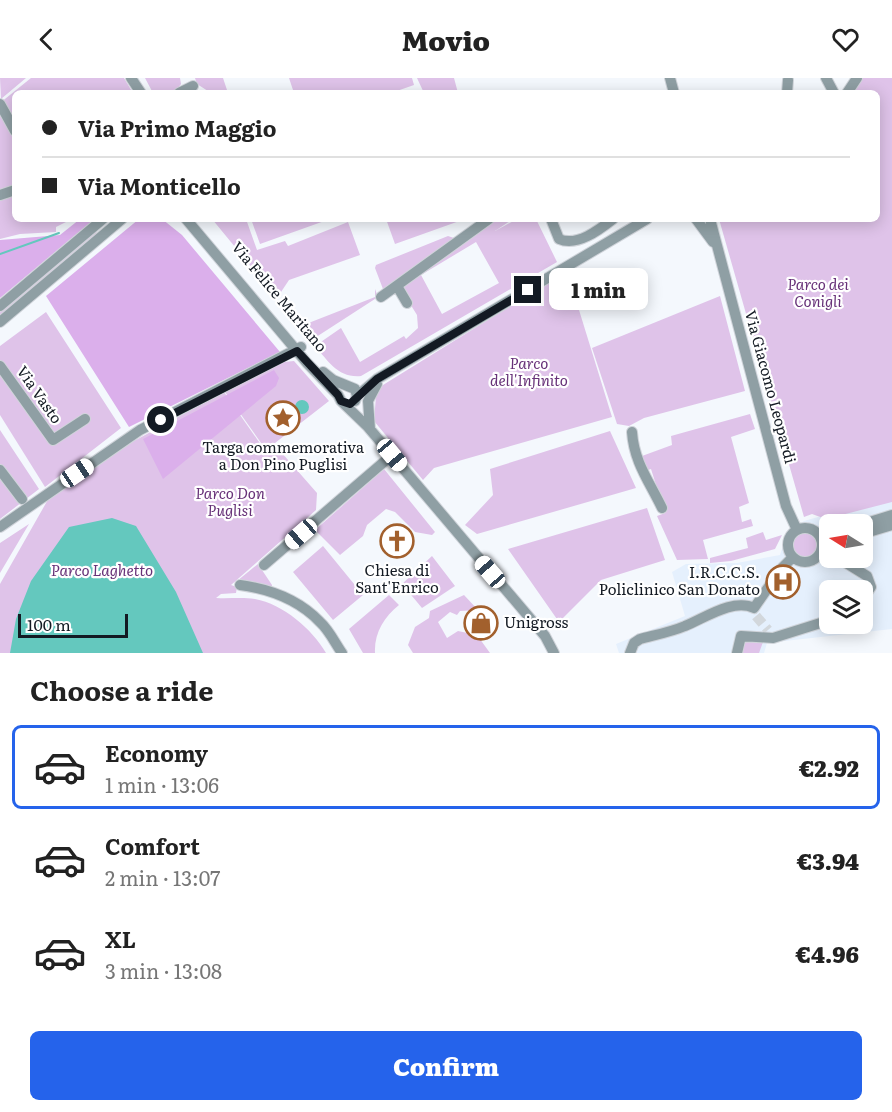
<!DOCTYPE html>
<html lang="en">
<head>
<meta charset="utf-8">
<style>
  :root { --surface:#fff; --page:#f2f2f2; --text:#222; --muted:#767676; --line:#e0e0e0; --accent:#2563eb }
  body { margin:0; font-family:Literata,serif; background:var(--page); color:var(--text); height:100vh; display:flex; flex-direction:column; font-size:22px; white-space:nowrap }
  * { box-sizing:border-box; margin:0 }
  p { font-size:20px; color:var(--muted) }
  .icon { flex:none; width:33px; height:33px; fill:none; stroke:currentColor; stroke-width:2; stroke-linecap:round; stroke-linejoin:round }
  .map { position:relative; height:575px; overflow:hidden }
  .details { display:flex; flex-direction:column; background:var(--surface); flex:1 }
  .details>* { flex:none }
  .top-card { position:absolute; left:12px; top:12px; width:868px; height:132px; border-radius:9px; box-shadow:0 3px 15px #0003; display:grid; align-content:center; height:132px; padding:0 30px; background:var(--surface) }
  .needle { width:39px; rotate:281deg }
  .controls { position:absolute; left:819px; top:436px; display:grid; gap:12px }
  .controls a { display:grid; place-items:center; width:54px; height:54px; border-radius:9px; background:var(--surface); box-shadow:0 3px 15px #0003; font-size:30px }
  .scale { position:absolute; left:18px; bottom:15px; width:110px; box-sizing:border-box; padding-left:6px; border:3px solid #131a23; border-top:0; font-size:16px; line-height:21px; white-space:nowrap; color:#131a23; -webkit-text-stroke:4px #fff; paint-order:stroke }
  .end { position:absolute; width:27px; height:27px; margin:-14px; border:8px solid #131a23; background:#fff; box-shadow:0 0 0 3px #fff }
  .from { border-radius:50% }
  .bubble { position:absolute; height:42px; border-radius:9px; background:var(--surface); box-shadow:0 3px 15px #0003; font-size:20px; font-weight:800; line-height:42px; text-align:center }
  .car { position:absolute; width:18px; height:36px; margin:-18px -9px; border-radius:8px; box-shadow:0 0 4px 2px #0007; background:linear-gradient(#fff 24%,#345 0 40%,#fff 0 76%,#345 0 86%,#fff 0) }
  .top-card b { display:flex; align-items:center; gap:21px; height:57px; font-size:22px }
  .top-card b+b { border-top:2px solid var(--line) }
  .top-card i { width:15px; height:15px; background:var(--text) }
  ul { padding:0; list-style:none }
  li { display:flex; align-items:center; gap:18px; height:84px; margin:0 12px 9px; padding:0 18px; border:3px solid transparent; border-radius:9px }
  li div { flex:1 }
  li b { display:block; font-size:22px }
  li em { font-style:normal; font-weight:800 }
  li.current { border-color:var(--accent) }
  li>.icon { width:54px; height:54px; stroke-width:1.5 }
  h2 { padding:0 30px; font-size:27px; line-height:72px }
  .button { display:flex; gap:12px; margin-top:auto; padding:12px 30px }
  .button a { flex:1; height:69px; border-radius:9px; background:var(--accent); color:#fff; font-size:24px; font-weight:800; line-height:69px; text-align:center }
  header { display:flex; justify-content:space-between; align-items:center; height:78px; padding:0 30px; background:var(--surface); font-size:27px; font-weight:800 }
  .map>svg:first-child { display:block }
  .built { fill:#e5f0fd; fill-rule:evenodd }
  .green { fill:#dfc3e9; fill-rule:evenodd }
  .forest { fill:#dbafeb }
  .water { fill:#64c8be }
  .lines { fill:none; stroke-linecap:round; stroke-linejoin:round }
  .stream { stroke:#64c8be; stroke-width:2 }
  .minor-tunnel { stroke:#d2d7dc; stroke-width:10; stroke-dasharray:10 5; stroke-linecap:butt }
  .minor-casing { stroke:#d0d4da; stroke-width:12 }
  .minor { stroke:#8f9fa4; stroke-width:10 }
  .route { stroke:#131a23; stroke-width:8 }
  .labels { text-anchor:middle; stroke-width:4.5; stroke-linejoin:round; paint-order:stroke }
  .park-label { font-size:15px; font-style:italic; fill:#673178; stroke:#fff }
  .street-label { font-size:15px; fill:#131a23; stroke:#fff }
  .poi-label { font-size:15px; fill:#131a23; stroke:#fff }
</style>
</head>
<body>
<header><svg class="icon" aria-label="back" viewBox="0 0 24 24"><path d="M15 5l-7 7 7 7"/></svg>Movio<svg class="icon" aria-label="heart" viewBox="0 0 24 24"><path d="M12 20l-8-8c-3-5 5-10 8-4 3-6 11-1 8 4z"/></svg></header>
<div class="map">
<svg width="892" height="575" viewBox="0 0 892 575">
  <rect width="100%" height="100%" fill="#f4f8fd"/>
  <!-- built -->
  <path class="built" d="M892,418V551L767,565L764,575H619L616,566L685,538L672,494L686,486L737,485L780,477L787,455L804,443ZM830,447H862V480H830ZM830,513H862V546H830Z"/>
  <!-- green -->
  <path class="green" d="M0,0H26L1,21Z
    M31,0H124L133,15H15V141H72L56,149V154L20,156L0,161V25Z
    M145,0H180L181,6L174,15H153Z
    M195,0H223L228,15H211L197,6Z
    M289,0H412L414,7L391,15H294Z
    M417,0H454L458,15H424Z
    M863,0H892V424L826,441L812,436L804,439L719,141H878V15H853Z
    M212,141H246L257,172L285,163L288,168L348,144L360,177L289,202L277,220Z
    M251,141H330L260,166Z
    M386,141H465L395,166Z
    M493,141H513L495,153L517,141H536L557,184L361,298C338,300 329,284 315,268L341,250L360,284L404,258L406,261L418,250L417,237L399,208ZM476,164L499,205L442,236L421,197Z
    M95,152L98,157L0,240V234Z
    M448,158L457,161L385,213L383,211L375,190L376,187Z
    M567,193L612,339L434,390L423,402L374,343L376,318L383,307Z
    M375,211L378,219L310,263L285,232L297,235L306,246L375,219Z
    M720,218L745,313L644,340L629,348L617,346L592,270Z
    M46,234L121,350L45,409L0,337V268Z
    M294,283L329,323L266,372L225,314L284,284Z
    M224,314L266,374L274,366L317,415L316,432L231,507L237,509L236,515L221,516L216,520C228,521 242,519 255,521C283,526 312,551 326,575H0V506L50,418L134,363Z
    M750,336L755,351L731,359L749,425L739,429L742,444L751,441L753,448L703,462L708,481L677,482L657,438L665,435L651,391L645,393L642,378L672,367L671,358Z
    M0,352L39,411L0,441Z
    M610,353L636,410L477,456L465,447L493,417L490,391Z
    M384,391L435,454L432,457L415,454L395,434L386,431L367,447L363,458L340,477L315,452Z
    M647,430L665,482L601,502L559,544L508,471Z
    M29,446L0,495V465Z
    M763,454L766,462L782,457L775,471L731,483L710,485V480L748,470L746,460Z
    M793 467a12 12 0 1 1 24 0a12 12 0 1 1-24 0Z
    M323,468L363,517L333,542L293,494Z
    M432,478L455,508L422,530L402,506Z
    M258,486L272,507V510L237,503Z
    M389,517L399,527C384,539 374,555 375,575H363L349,551Z
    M464,517L478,532L460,533L457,537L450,534L438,544L447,560L458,553L477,557L490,575H413L408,567L415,549L429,540L430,533Z
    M742,561L763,564L759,575H740Z"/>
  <!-- forest -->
  <path class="forest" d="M80,141L91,144L0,220V162L60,157Z
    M139,141H162L182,157L280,274L129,349L46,218Z
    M274,292L279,300L276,308L163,401L143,361Z"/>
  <!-- water -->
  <path class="water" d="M295 329a7 7 0 1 1 14 0a7 7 0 1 1-14 0Z
    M112,440L136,448L176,514L203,575H10L16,541L31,503L69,449Z"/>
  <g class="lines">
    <!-- stream -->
    <path class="stream" d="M0,176L59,155"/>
    <!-- minor-tunnel -->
    <path class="minor-tunnel" d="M756,538L768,552"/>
    <defs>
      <path id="minor" d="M131,0L141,15
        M670,0L674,15
        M826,0L834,15
        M179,15L193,8
        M787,15L788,2
        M847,15L857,0
        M0,26L15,53
        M0,117L15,112
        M186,141L307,285L338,317L341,323L368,349L545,558L554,575
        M551,141L559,161C577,169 599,152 613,141
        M696,141L713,164
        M710,141L786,428L797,452
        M397,208L407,225
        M381,219L489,141
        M0,228L103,141
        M0,244L122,141
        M0,288L53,362L85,341
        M323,294L333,302L355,311L357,318L355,323
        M357,318L377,301L647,141
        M370,351L368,323L377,306
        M632,354C634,384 649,403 662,430
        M0,392L22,421
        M860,447L892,437
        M0,449L140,352L301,269
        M788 467a17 17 0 1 1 34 0a17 17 0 1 1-34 0Z
        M862,456L892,447
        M838,480L867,498L871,509L862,522
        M264,487L392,377
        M240,507C269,511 299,522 320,544C329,552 335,565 342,575
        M630,575L634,565L640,561C655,557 671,554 685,548C705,540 733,520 754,530L781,491L793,479
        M737,575L741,558L773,560L830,542"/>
    </defs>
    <!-- minor casing -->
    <use href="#minor" class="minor-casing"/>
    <!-- minor -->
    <use href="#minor" class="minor"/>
  </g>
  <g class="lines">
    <!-- route -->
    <path class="route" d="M161,342L297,273L338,317L341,323L350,326L377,301L528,212"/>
  </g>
  <!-- icons -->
  <defs>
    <symbol id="sight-ring" viewBox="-11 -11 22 22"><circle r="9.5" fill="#fff" stroke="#a2602d" stroke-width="1.5"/><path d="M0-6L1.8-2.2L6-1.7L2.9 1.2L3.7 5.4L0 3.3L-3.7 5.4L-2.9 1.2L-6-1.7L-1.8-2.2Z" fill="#a2602d"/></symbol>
    <symbol id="church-ring" viewBox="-11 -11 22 22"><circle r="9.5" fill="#fff" stroke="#a2602d" stroke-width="1.5"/><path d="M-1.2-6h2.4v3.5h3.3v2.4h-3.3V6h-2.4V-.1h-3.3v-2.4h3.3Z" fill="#a2602d"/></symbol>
    <symbol id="hospital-ring" viewBox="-11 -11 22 22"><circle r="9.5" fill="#fff" stroke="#a2602d" stroke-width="1.5"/><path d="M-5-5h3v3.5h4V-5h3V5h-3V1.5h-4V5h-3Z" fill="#a2602d"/></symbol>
    <symbol id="shop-ring" viewBox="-11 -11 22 22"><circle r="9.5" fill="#fff" stroke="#a2602d" stroke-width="1.5"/><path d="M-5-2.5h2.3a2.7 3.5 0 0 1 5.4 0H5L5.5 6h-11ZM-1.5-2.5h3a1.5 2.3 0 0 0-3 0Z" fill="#a2602d"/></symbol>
  </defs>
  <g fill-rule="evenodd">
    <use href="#sight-ring" x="264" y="321" width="38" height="38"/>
    <use href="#church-ring" x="378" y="444" width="38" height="38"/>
    <use href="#hospital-ring" x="764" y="485" width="38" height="38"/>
    <use href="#shop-ring" x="462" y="526" width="38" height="38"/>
  </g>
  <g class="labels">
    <!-- park labels -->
    <g class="park-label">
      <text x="818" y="212">Parco dei<tspan x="818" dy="17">Conigli</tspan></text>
      <text x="529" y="291">Parco<tspan x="529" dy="17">dell'Infinito</tspan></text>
      <text x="230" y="421">Parco Don<tspan x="230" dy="17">Puglisi</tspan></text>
      <text x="102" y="498">Parco Laghetto</text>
    </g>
    <!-- street labels -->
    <g class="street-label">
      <text transform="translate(279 219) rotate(50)" y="5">Via Felice Maritano</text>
      <text transform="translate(770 309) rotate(75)" y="5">Via Giacomo Leopardi</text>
      <text transform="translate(39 317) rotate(55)" y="5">Via Vasto</text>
    </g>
    <!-- poi labels -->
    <g class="poi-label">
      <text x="283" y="375">Targa commemorativa<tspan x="283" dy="17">a Don Pino Puglisi</tspan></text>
      <text x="397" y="498">Chiesa di<tspan x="397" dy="17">Sant'Enrico</tspan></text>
      <text x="760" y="500" text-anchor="end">I.R.C.C.S.<tspan x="760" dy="17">Policlinico San Donato</tspan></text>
      <text x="504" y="550" text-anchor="start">Unigross</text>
    </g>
  </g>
</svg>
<div class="controls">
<a><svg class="needle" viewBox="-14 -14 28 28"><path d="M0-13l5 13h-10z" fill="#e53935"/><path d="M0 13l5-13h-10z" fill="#767676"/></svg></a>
<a><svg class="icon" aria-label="layers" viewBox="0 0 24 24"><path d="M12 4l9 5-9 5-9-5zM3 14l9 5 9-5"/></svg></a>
</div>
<div class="scale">100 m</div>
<i class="end from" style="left:161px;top:342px"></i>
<i class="end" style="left:528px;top:212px"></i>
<div class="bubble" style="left:549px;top:190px;width:99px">1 min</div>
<i class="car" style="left:392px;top:377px;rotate:140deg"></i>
<i class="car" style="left:77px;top:395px;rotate:56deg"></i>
<i class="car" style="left:301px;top:456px;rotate:229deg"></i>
<i class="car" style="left:490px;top:494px;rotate:319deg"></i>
<div class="top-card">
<b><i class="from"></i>Via Primo Maggio</b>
<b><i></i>Via Monticello</b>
</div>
</div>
<section class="details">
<h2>Choose a ride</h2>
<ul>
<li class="current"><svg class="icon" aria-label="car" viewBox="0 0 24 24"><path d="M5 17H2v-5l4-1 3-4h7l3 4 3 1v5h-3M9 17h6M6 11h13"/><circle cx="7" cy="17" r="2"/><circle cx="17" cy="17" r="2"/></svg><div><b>Economy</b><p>1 min · 13:06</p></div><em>€2.92</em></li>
<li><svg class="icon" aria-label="car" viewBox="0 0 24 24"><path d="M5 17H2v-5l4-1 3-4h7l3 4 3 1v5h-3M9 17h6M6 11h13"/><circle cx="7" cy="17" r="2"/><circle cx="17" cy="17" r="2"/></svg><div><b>Comfort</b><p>2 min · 13:07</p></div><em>€3.94</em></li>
<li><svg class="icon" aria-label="car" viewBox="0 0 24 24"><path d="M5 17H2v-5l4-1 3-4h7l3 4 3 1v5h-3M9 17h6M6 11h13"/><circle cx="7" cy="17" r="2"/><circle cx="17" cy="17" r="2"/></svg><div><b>XL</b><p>3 min · 13:08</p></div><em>€4.96</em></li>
</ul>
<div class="button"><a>Confirm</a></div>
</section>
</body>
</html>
